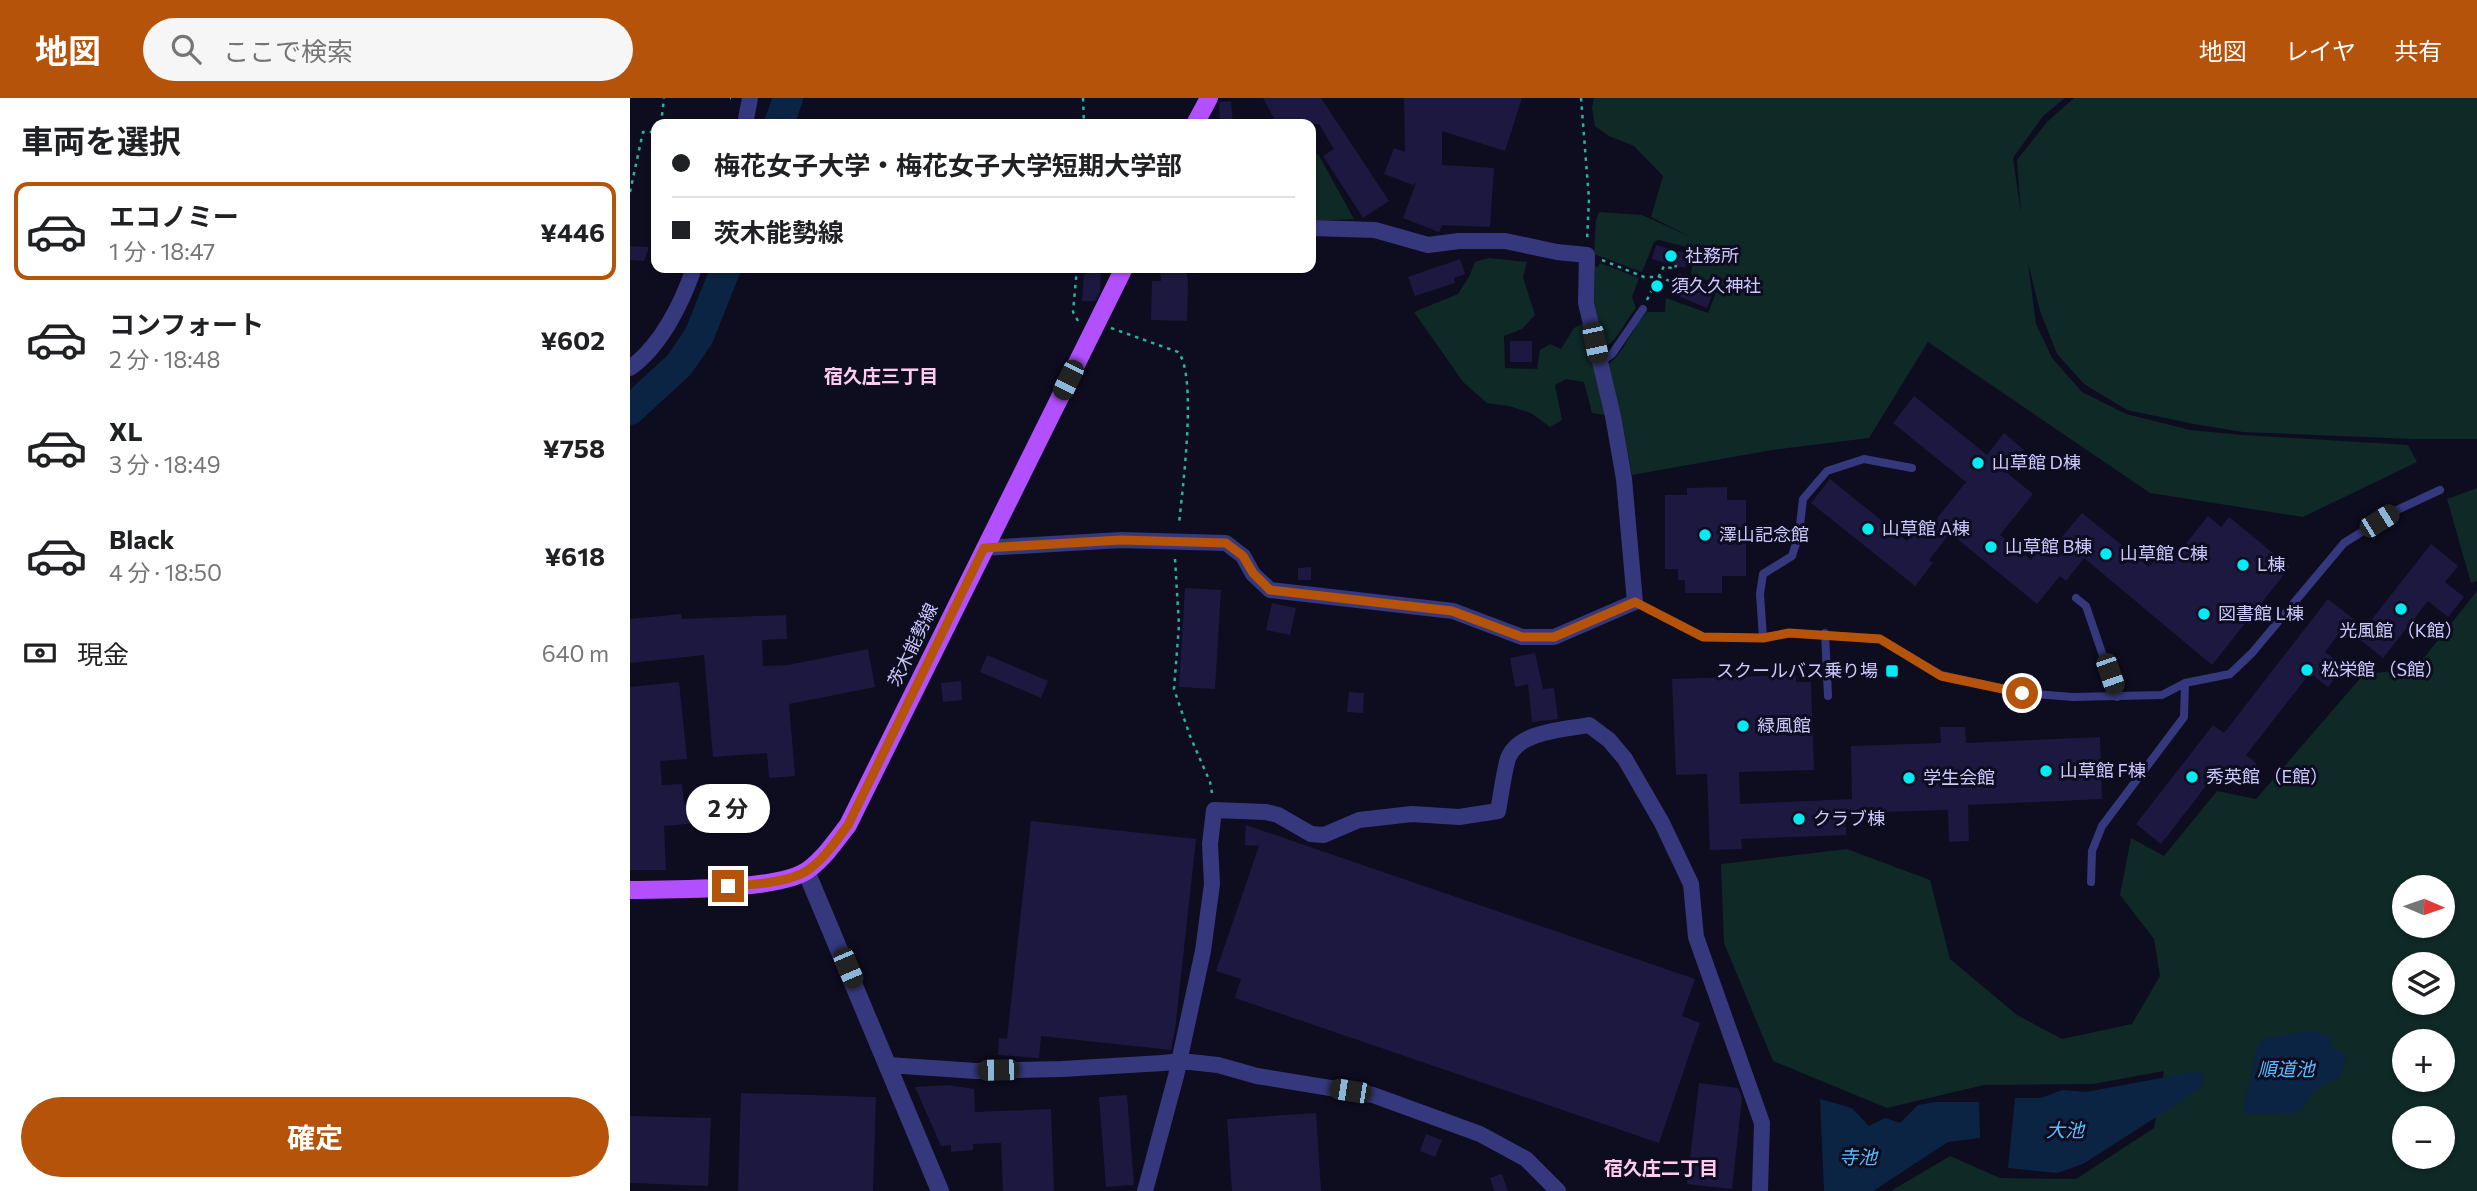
<!DOCTYPE html>
<html lang="ja">
<head>
<meta charset="utf-8">
<style>
  :root { --surface:#fff; --page:#f6f6f6; --text:#202124; --muted:#757577; --line:#e0e0e0; --accent:#b45309 }
  body { margin:0; font-family:Commissioner,"Noto Sans JP",sans-serif; background:var(--page); color:var(--text); height:100vh; display:flex; flex-direction:column; font-size:26px; white-space:nowrap }
  * { box-sizing:border-box; margin:0 }
  p { font-size:23px; color:var(--muted) }
  .icon { flex:none; width:38px; height:38px; fill:none; stroke:currentColor; stroke-width:2; stroke-linecap:round; stroke-linejoin:round }
  .map { position:relative; flex:1; overflow:hidden }
  .details { display:flex; flex-direction:column; background:var(--surface); width:630px }
  .details>* { flex:none }
  .guide { position:absolute; left:21px; top:21px; width:665px; height:154px; border-radius:14px; box-shadow:0 2px 5px #0004; display:grid; align-content:center; height:154px; padding:0 21px; background:var(--surface) }
  .needle { width:46px; rotate:92deg }
  .controls { position:absolute; left:1762px; top:777px; display:grid; gap:14px }
  .controls a { display:grid; place-items:center; width:63px; height:63px; border-radius:50%; background:var(--surface); box-shadow:0 2px 5px #0004; font-size:35px }
  .end { position:absolute; width:32px; height:32px; margin:-16px; border:9px solid #b45309; background:#fff; box-shadow:0 0 0 4px #fff }
  .from { border-radius:50% }
  .bubble { position:absolute; height:49px; border-radius:24px; background:var(--surface); box-shadow:0 2px 5px #0004; font-size:23px; font-weight:700; line-height:49px; text-align:center }
  .car { position:absolute; width:21px; height:42px; margin:-21px -10px; border-radius:9px; box-shadow:0 0 5px 2px #0007; background:linear-gradient(#222 24%,#8ab4d8 0 40%,#222 0 76%,#8ab4d8 0 86%,#222 0) }
  .guide b { display:flex; align-items:center; gap:24px; height:66px; font-size:26px }
  .guide b+b { border-top:2px solid var(--line) }
  .guide i { width:18px; height:18px; background:var(--text) }
  ul { padding:0; list-style:none }
  li { display:flex; align-items:center; gap:21px; height:98px; margin:0 14px 10px; padding:0 7px; border:4px solid transparent; border-radius:14px }
  li div { flex:1 }
  li b { display:block; font-size:26px }
  li em { font-style:normal; font-weight:700 }
  li.selected { border-color:var(--accent) }
  li>.icon { width:63px; height:63px; stroke-width:1.5 }
  h2 { padding:0 21px; font-size:32px; line-height:84px }
  .pay { display:flex; align-items:center; gap:18px; height:77px; padding:0 21px; font-size:26px }
  .pay p { margin-inline-start:auto }
  .action { display:flex; gap:14px; margin-top:auto; padding:14px 21px }
  .action a { flex:1; height:80px; border-radius:42px; background:var(--accent); color:#fff; font-size:28px; font-weight:700; line-height:80px; text-align:center }
  header { display:flex; align-items:center; gap:42px; box-sizing:border-box; height:98px; padding:0 35px; background:var(--accent); color:#fff }
  header strong { font-size:33px }
  nav { display:flex; gap:38px; margin-inline-start:auto; font-size:24px }
  .search { width:490px; height:63px; background:var(--page); display:flex; align-items:center; gap:18px; box-sizing:border-box; padding:0 24px; border-radius:38px; color:var(--muted); font-size:26px }
  main { display:flex; flex:1; min-height:0 }
  .map>svg:first-child { display:block }
  .green { fill:#0f2926; fill-rule:evenodd }
  .water { fill:#0b2443 }
  .lines { fill:none; stroke-linecap:round; stroke-linejoin:round }
  .river { stroke:#0b2443; stroke-width:30 }
  .building { fill:#1d1840 }
  .path { stroke:#2bb1a0; stroke-width:2.5; stroke-dasharray:3.5 5; stroke-linecap:butt }
  .service { stroke:#36387e; stroke-width:8 }
  .minor { stroke:#36387e; stroke-width:16 }
  .tertiary { stroke:#36387e; stroke-width:18 }
  .primary { stroke:#b250ff; stroke-width:18 }
  .minor-bridge { stroke:#36387e; stroke-width:16 }
  .route { stroke:#b45309; stroke-width:9 }
  .poi-dot { fill:#00ecf4; stroke:#0e0c1f; stroke-width:2.5 }
  .labels { text-anchor:middle; stroke-width:6; stroke-linejoin:round; paint-order:stroke }
  .poi-label { font-size:18px; fill:#ccc9ff; stroke:#0e0c1f; text-anchor:start }
  .street-label { font-size:18px; fill:#ccc9ff; stroke:#0e0c1f }
  .neighbourhood-label { font-size:19px; font-weight:bold; fill:#ffcbf0; stroke:#0e0c1f }
  .water-label { font-size:19px; font-style:italic; fill:#57bcff; stroke:#0e0c1f }
</style>
</head>
<body>
<header>
<strong>地図</strong>
<div class="search"><svg class="icon" aria-label="search" viewBox="0 0 24 24"><circle cx="10" cy="10" r="6"/><path d="M15 15l6 6"/></svg>ここで検索</div>
<nav><a>地図</a><a>レイヤ</a><a>共有</a></nav>
</header>
<main>
<section class="details">
<h2>車両を選択</h2>
<ul>
<li class="selected"><svg class="icon" aria-label="car" viewBox="0 0 24 24"><path d="M5 17H2v-5l4-1 3-4h7l3 4 3 1v5h-3M9 17h6M6 11h13"/><circle cx="7" cy="17" r="2"/><circle cx="17" cy="17" r="2"/></svg><div><b>エコノミー</b><p>1 分 · 18:47</p></div><em>¥446</em></li>
<li><svg class="icon" aria-label="car" viewBox="0 0 24 24"><path d="M5 17H2v-5l4-1 3-4h7l3 4 3 1v5h-3M9 17h6M6 11h13"/><circle cx="7" cy="17" r="2"/><circle cx="17" cy="17" r="2"/></svg><div><b>コンフォート</b><p>2 分 · 18:48</p></div><em>¥602</em></li>
<li><svg class="icon" aria-label="car" viewBox="0 0 24 24"><path d="M5 17H2v-5l4-1 3-4h7l3 4 3 1v5h-3M9 17h6M6 11h13"/><circle cx="7" cy="17" r="2"/><circle cx="17" cy="17" r="2"/></svg><div><b>XL</b><p>3 分 · 18:49</p></div><em>¥758</em></li>
<li><svg class="icon" aria-label="car" viewBox="0 0 24 24"><path d="M5 17H2v-5l4-1 3-4h7l3 4 3 1v5h-3M9 17h6M6 11h13"/><circle cx="7" cy="17" r="2"/><circle cx="17" cy="17" r="2"/></svg><div><b>Black</b><p>4 分 · 18:50</p></div><em>¥618</em></li>
</ul>
<div class="pay"><svg class="icon" aria-label="cash" viewBox="0 0 24 24"><path d="M3 7h18v10H3z"/><circle cx="12" cy="12" r="2"/></svg>現金<p>640 m</p></div>
<div class="action"><a>確定</a></div>
</section>
<div class="map">
<svg width="1847" height="1093" viewBox="0 0 1847 1093">
  <rect width="100%" height="100%" fill="#0e0c1f"/>
  <!-- green -->
  <path class="green" d="M964,0H1435L1413,18L1383,60L1391,116L1387,62L1417,24L1444,0H1847V341H1782L1613,334L1564,326L1497,312L1454,286L1427,256L1410,213L1398,165L1406,226L1422,260L1452,294L1496,316L1560,332L1613,337L1778,347L1787,364L1673,419L1520,395L1298,244L1239,340L1142,352L1002,377L991,318L977,267C994,255 1002,230 1017,214H1035L1036,200L1078,215L1089,187L1061,176L1064,158L1061,150L1029,142L1024,144L1012,174L964,156L966,122L969,114L1012,117L1063,140L1021,119L1033,78L1004,48L979,38L965,28L962,10Z
    M688,56L724,121L681,123V57Z
    M859,160L897,164L893,179L905,217L892,231L874,238L875,270L907,271L910,252L920,246L931,251L944,230L954,225L976,317L962,315L954,284L936,281L925,287L932,322L920,329L901,315L879,308L857,305L833,284L784,214L828,196L839,179L845,164Z
    M970,165L1009,180L1002,199L1006,210C995,223 989,241 974,250L964,203L965,168L968,169Z
    M1847,390V483L1841,485L1817,401Z
    M1847,493V1093H1261L1320,1058L1370,1080L1446,1081L1524,1030L1534,973L1463,986L1354,987L1257,1010L1143,963L1094,845L1091,766L1217,751L1300,782L1320,861L1387,917L1432,941L1502,926L1530,878L1524,841L1490,797L1501,740L1534,758L1587,693L1626,701L1734,576L1785,571ZM1774,789H1813V828H1774ZM1774,866H1813V905H1774ZM1774,943H1813V982H1774ZM1774,1020H1813V1059H1774Z"/>
  <!-- water -->
  <path class="water" d="M1683,932L1699,939L1702,949L1716,957L1715,966L1710,979L1684,992L1669,1015L1612,1016L1627,950L1634,941Z
    M1563,974L1575,976L1570,991L1453,1066L1427,1075L1378,1070L1385,1000H1410L1433,992L1456,994Z
    M1190,1001L1222,1010L1239,1028L1255,1020L1270,1025L1288,1007L1305,1004H1349L1350,1040L1318,1044L1243,1093H1194Z"/>
  <g class="lines">
    <!-- river -->
    <path class="river" d="M149,26L158,0
      M0,312L49,267L69,238L96,170"/>
  </g>
  <!-- building -->
  <path class="building" d="M633,0H691L759,103L733,120L693,58L704,51L689,26H647Z
    M774,0H892L875,53L812,33V67L864,70L860,129L812,127L809,134L773,120L786,85L783,87L754,76L764,50L775,54Z
    M601,3L603,26H590L589,4Z
    M1026,147L1059,156L1055,170L1022,161Z
    M0,148L19,149L14,163L0,162Z
    M830,161L835,176L824,180L825,185L785,198L778,179Z
    M457,170H471L470,193L465,203H452L454,176H457Z
    M530,170H556L558,184L557,223L521,222L522,183H531Z
    M1049,175L1085,190L1077,210L1041,195Z
    M880,243H902V264H880Z
    M1284,298L1357,357L1374,335L1394,352L1376,374L1403,396L1370,437L1401,462L1419,440L1426,446L1452,415L1519,469L1535,449L1546,458L1578,418L1591,429L1599,419L1660,469L1582,567L1454,460L1436,483L1430,478L1407,506L1320,435L1299,462L1303,465L1285,488L1181,405L1200,381L1277,443L1294,422L1301,428L1336,384L1263,325Z
    M1097,389V402H1116V478H1092V495H1055V482H1048V471H1035V397H1057V390Z
    M1801,446L1828,468L1815,484L1834,499L1818,519L1798,503L1753,560L1714,529L1695,554L1714,568L1698,589L1680,575L1616,657L1627,666L1611,687L1589,671L1531,746L1506,726L1583,627L1594,635L1698,501L1735,530Z
    M681,469V482H668V470Z
    M555,490L591,492L585,591L549,589Z
    M642,505L666,510L660,537L636,532Z
    M51,516L52,521L156,517L157,541L132,542L133,568L158,567L238,551L245,589L159,606L165,678L139,680L137,655L83,659L74,557L0,565V521Z
    M905,555L913,591L924,590L928,621L902,624L898,586L885,589L880,560Z
    M357,557L418,583L411,600L350,574Z
    M1166,577V584H1181L1184,672L1109,674L1110,706L1222,701L1221,648L1311,645L1310,629H1335L1336,645L1470,639L1472,701L1338,707L1339,743L1319,744L1318,712L1215,715L1216,737L1111,741L1112,751L1080,752L1077,676L1046,677L1042,581Z
    M331,583L332,602L313,604L311,585Z
    M49,584L57,661L30,663L32,687L52,686L54,707L77,704L79,724L34,728L36,772H0V589Z
    M719,594L734,595L733,615L717,614Z
    M401,723L566,741L545,932L541,952L411,938L409,960L368,957L369,940L377,941Z
    M616,727L1065,881L1052,918L1070,925L1029,1045L605,900L611,881L586,873L629,748L615,747Z
    M1069,985L1108,990L1112,1000L1102,1091L1057,1086Z
    M318,987L344,991L345,1014L421,1011L424,1093H373L371,1045L343,1046V1052L321,1054V1047L311,1048L285,989Z
    M111,995L246,999L243,1093H108Z
    M497,997L504,1087L476,1089L469,999Z
    M686,1015L691,1093H602L597,1021Z
    M0,1018L81,1020L78,1088L0,1085Z
    M796,1036L812,1042L805,1059L790,1053Z
    M872,1076L878,1093H864L860,1080Z"/>
  <g class="lines">
    <!-- path -->
    <path class="path" d="M100,0H101
      M453,0L454,26
      M951,0L959,101L957,142
      M31,26L34,0
      M0,94L13,34H26
      M972,162L1014,179H1029L1045,185
      M447,170L443,214L448,223
      M1017,202L1034,168L1045,171L1046,167
      M481,230L548,254C568,277 552,394 549,426
      M545,461L549,527L544,591L560,638L580,684L582,695"/>
    <!-- service -->
    <path class="service" d="M969,265L982,256L1013,211
      M1446,500L1456,508L1487,599
      M1005,504L1073,539L1133,540L1159,535L1250,541L1311,577L1393,595L1443,599L1532,597L1555,585L1600,576L1622,555L1714,445L1767,412L1810,392
      M1195,535L1198,598
      M1133,540L1130,496L1133,476L1162,458L1169,436L1173,401L1197,373L1234,361L1282,370
      M1461,784L1462,753L1472,728L1554,619L1555,585"/>
    <!-- minor -->
    <path class="minor" d="M115,26L120,0
      M0,270C31,248 52,205 64,170
      M354,450L491,442L596,445L613,458L623,476L640,492L823,513L892,539H924L1005,504L994,381L983,318L956,205L957,157L927,154L875,143H829L798,147L745,132L681,130
      M551,963L588,967L627,978L743,997L850,1036L896,1061L928,1093
      M258,967L346,973L432,971L533,965
      M515,1093L546,978L573,853L582,786L580,746L584,712L636,714L648,717L681,736L694,737L729,722L782,716L829,719L868,713C871,697 873,680 877,664C884,633 934,632 959,627L979,642L995,661L1032,725L1061,786L1066,839L1132,1025L1130,1093"/>
    <!-- tertiary -->
    <path class="tertiary" d="M176,773L310,1093"/>
    <!-- primary -->
    <path class="primary" d="M565,26L579,0
      M0,792C39,791 149,793 178,772C194,760 206,743 218,727L494,170"/>
    <!-- minor-bridge -->
    <path class="minor-bridge" d="M533,965L551,963"/>
  </g>
  <g class="lines">
    <!-- route -->
    <path class="route" d="M98,788C120,787 159,785 178,772C194,761 206,743 218,727L354,450L491,442L596,445L613,458L623,475L640,492L822,513L892,539H924L1005,504L1073,539L1133,540L1159,535L1250,541L1311,578L1392,595"/>
  </g>
  <!-- markers -->
  <g class="poi-dot">
    <circle cx="1041" cy="158" r="7"/>
    <circle cx="1027" cy="188" r="7"/>
    <circle cx="1348" cy="365" r="7"/>
    <circle cx="1238" cy="431" r="7"/>
    <circle cx="1075" cy="437" r="7"/>
    <circle cx="1361" cy="449" r="7"/>
    <circle cx="1476" cy="456" r="7"/>
    <circle cx="1613" cy="467" r="7"/>
    <circle cx="1771" cy="511" r="7"/>
    <circle cx="1574" cy="516" r="7"/>
    <circle cx="1677" cy="572" r="7"/>
    <rect x="1255" y="566" width="14" height="14" rx="3.5"/>
    <circle cx="1113" cy="628" r="7"/>
    <circle cx="1416" cy="673" r="7"/>
    <circle cx="1562" cy="679" r="7"/>
    <circle cx="1279" cy="680" r="7"/>
    <circle cx="1169" cy="721" r="7"/>
  </g>
  <g class="labels">
    <!-- poi labels -->
    <g class="poi-label">
      <text x="1055" y="164">社務所</text>
      <text x="1041" y="194">須久久神社</text>
      <text x="1362" y="371">山草館 D棟</text>
      <text x="1252" y="437">山草館 A棟</text>
      <text x="1089" y="443">澤山記念館</text>
      <text x="1375" y="455">山草館 B棟</text>
      <text x="1490" y="462">山草館 C棟</text>
      <text x="1627" y="473">L棟</text>
      <text x="1588" y="522">図書館 L棟</text>
      <text x="1771" y="539" text-anchor="middle">光風館 （K館）</text>
      <text x="1691" y="578">松栄館 （S館）</text>
      <text x="1248" y="579" text-anchor="end">スクールバス乗り場</text>
      <text x="1127" y="634">緑風館</text>
      <text x="1430" y="679">山草館 F棟</text>
      <text x="1576" y="685">秀英館 （E館）</text>
      <text x="1293" y="686">学生会館</text>
      <text x="1183" y="727">クラブ棟</text>
    </g>
    <!-- street labels -->
    <g class="street-label">
      <text transform="translate(283 547) rotate(-64)" y="6">茨木能勢線</text>
    </g>
    <!-- neighbourhood labels -->
    <g class="neighbourhood-label">
      <text x="251" y="285">宿久庄三丁目</text>
      <text x="1031" y="1077">宿久庄二丁目</text>
    </g>
    <!-- water labels -->
    <g class="water-label">
      <text x="1656" y="978">順道池</text>
      <text x="1435" y="1039">大池</text>
      <text x="1228" y="1066">寺池</text>
    </g>
  </g>
</svg>
<div class="controls">
<a><svg class="needle" viewBox="-14 -14 28 28"><path d="M0-13l5 13h-10z" fill="#e53935"/><path d="M0 13l5-13h-10z" fill="#757577"/></svg></a>
<a><svg class="icon" aria-label="layers" viewBox="0 0 24 24"><path d="M12 4l9 5-9 5-9-5zM3 14l9 5 9-5"/></svg></a>
<a>+</a>
<a>−</a>
</div>
<i class="end from" style="left:1392px;top:595px"></i>
<i class="end" style="left:98px;top:788px"></i>
<div class="bubble" style="left:56px;top:686px;width:84px">2 分</div>
<i class="car" style="left:965px;top:245px;rotate:168deg"></i>
<i class="car" style="left:438px;top:282px;rotate:206deg"></i>
<i class="car" style="left:1749px;top:423px;rotate:58deg"></i>
<i class="car" style="left:1480px;top:576px;rotate:161deg"></i>
<i class="car" style="left:218px;top:870px;rotate:157deg"></i>
<i class="car" style="left:368px;top:972px;rotate:269deg"></i>
<i class="car" style="left:720px;top:993px;rotate:279deg"></i>
<div class="guide">
<b><i class="from"></i>梅花女子大学・梅花女子大学短期大学部</b>
<b><i></i>茨木能勢線</b>
</div>
</div>
</main>
</body>
</html>
